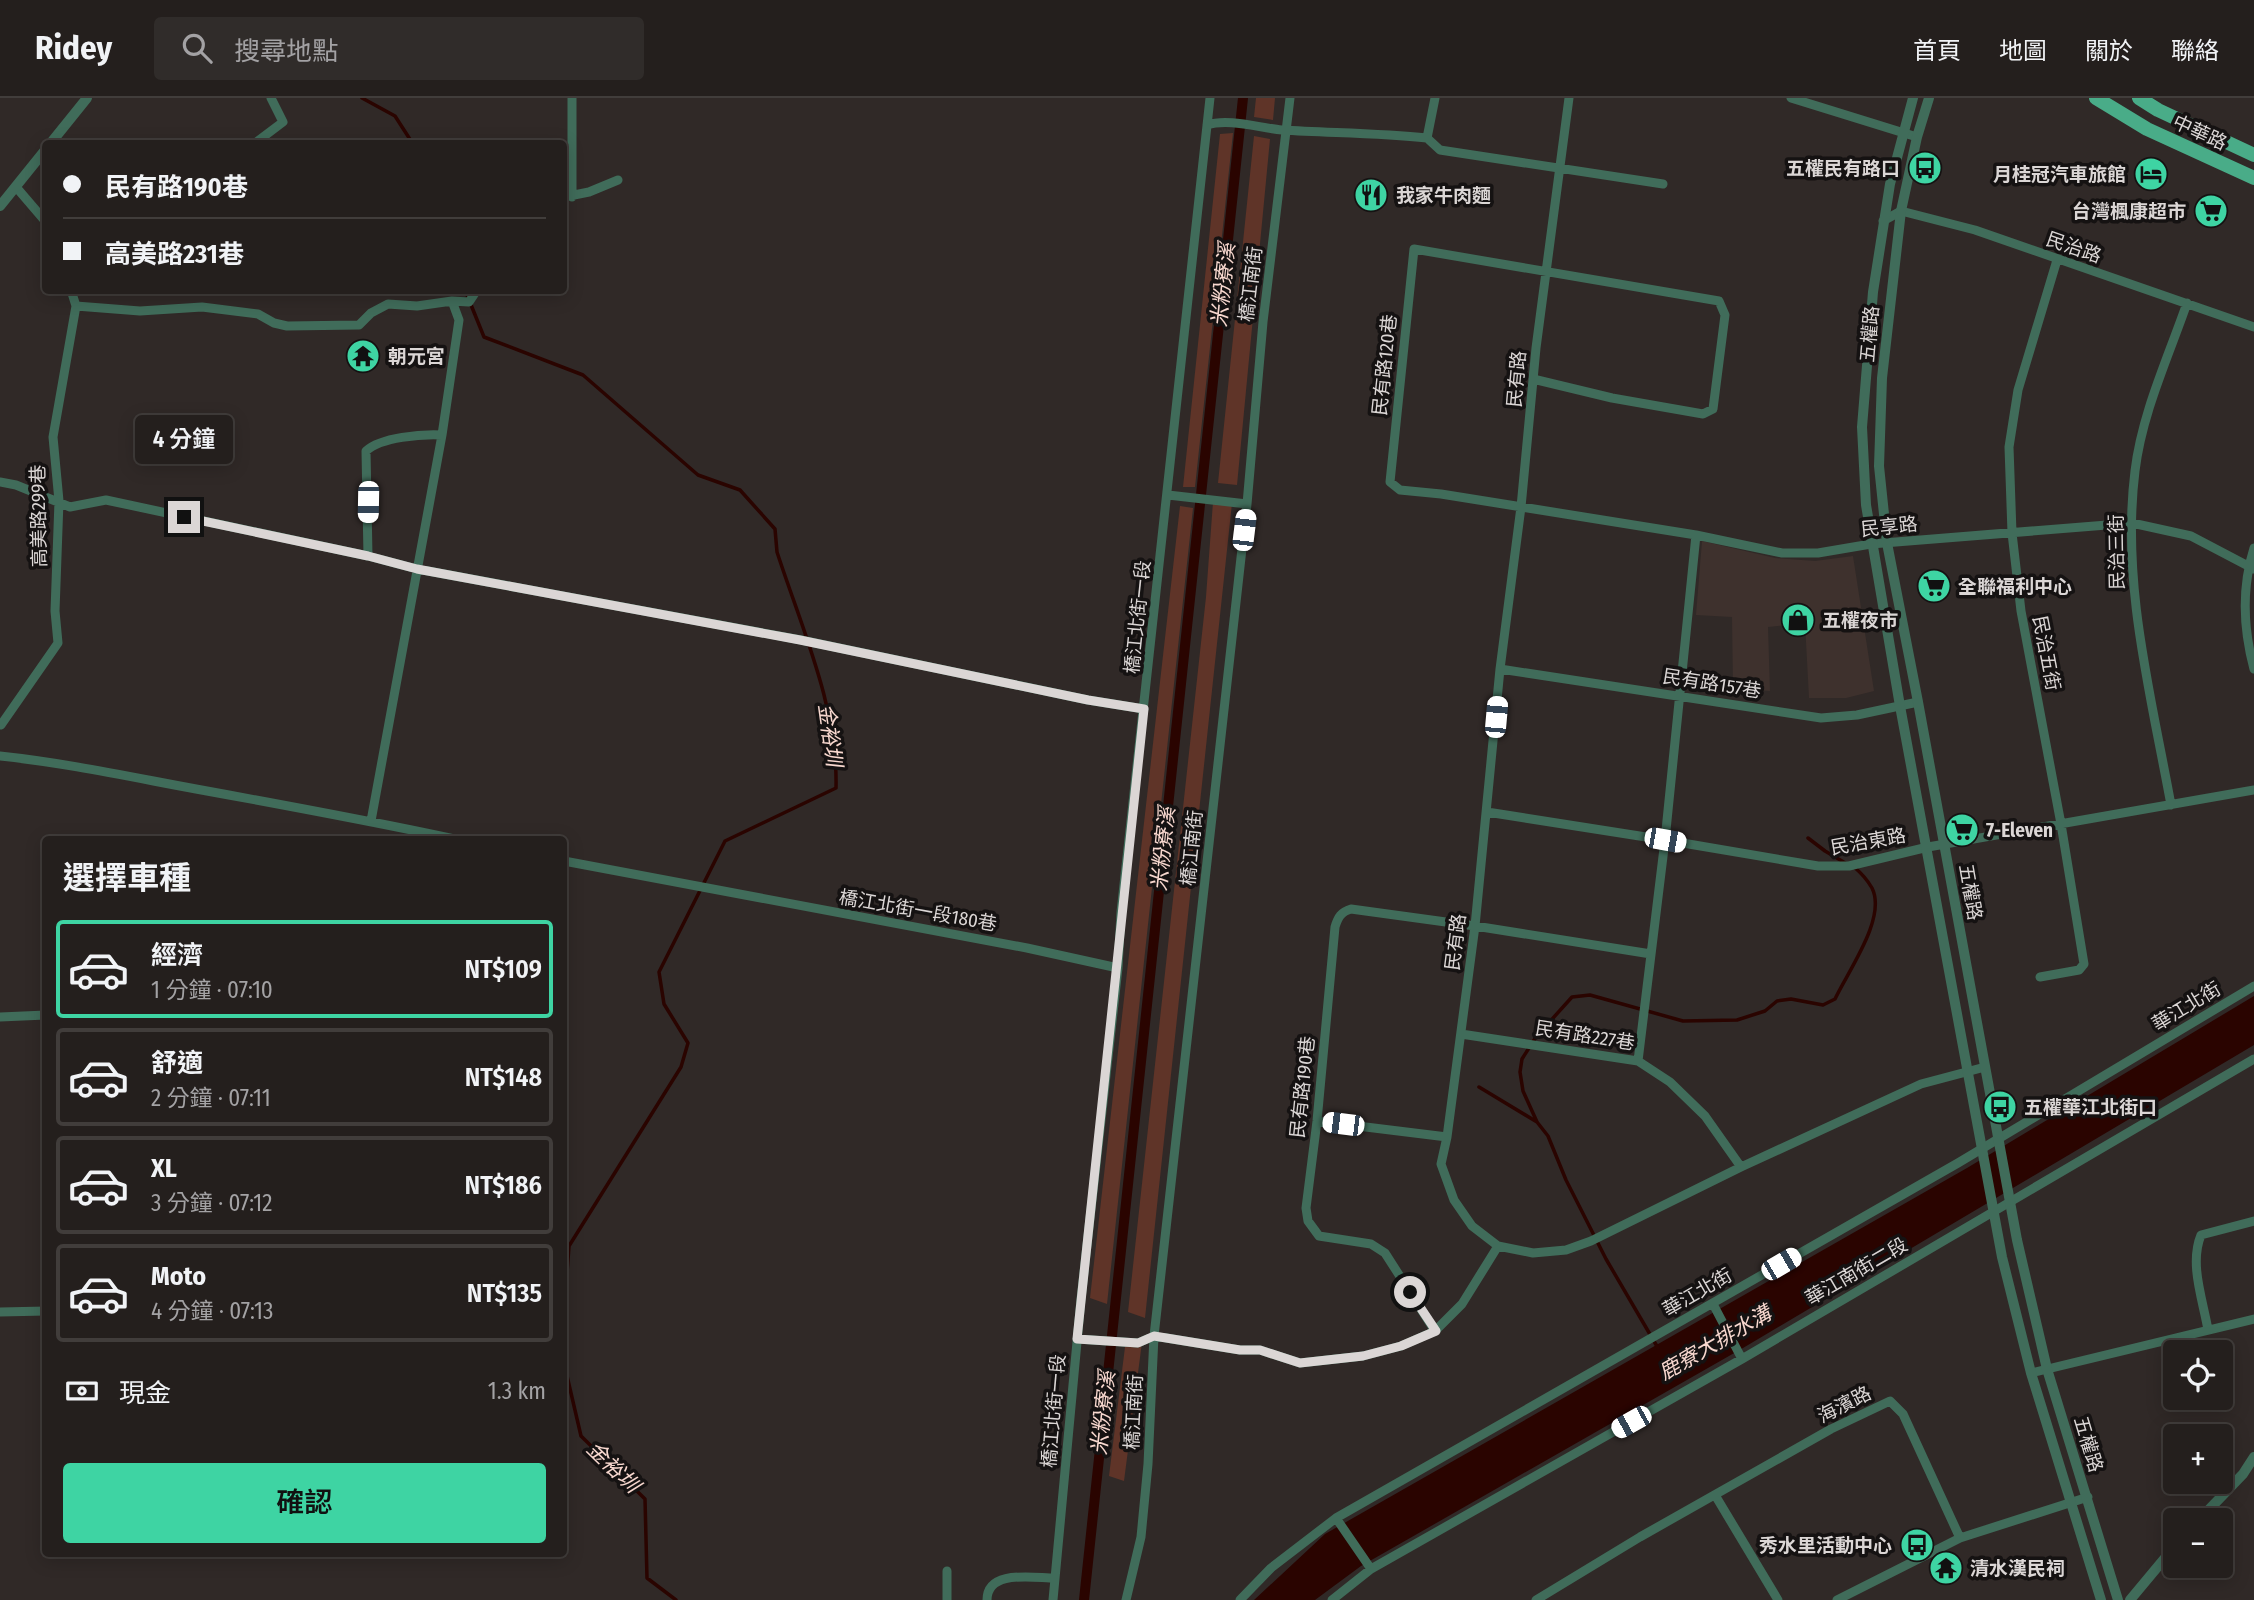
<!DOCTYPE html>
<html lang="zh-TW">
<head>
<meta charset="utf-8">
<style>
  :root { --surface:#241f1d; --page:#302c2a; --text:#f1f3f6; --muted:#a3a2a4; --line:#413d3b; --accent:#3ed4a3 }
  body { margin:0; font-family:"Fira Sans Condensed","Noto Sans TC",sans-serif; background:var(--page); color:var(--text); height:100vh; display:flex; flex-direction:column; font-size:26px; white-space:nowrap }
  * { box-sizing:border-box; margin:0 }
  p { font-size:23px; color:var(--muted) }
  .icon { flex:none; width:38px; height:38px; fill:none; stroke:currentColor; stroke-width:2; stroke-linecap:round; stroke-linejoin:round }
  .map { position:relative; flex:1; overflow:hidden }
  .side { position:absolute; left:42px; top:738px; width:525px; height:721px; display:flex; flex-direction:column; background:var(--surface); border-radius:7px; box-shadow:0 4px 18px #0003,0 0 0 2px var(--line) }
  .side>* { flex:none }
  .top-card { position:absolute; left:42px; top:42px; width:525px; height:154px; border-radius:7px; box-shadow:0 4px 18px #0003,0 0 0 2px var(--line); display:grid; align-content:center; height:154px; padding:0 21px; background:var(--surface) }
  .controls { position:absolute; left:2163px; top:1242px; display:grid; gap:14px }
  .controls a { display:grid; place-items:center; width:70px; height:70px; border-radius:7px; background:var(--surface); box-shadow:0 4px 18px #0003,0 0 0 2px var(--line); font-size:35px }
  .end { position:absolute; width:32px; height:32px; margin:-16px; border:9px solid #dbd6d5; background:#111; box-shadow:0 0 0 4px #111 }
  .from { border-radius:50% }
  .bubble { position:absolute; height:49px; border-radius:7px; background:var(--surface); box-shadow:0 4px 18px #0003,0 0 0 2px var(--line); font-size:23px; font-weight:600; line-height:49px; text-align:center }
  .car { position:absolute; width:21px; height:42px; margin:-21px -10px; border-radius:9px; box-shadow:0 0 5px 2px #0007; background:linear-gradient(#fff 24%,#345 0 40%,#fff 0 76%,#345 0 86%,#fff 0) }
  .top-card b { display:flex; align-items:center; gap:24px; height:66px; font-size:26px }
  .top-card b+b { border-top:2px solid var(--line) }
  .top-card i { width:18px; height:18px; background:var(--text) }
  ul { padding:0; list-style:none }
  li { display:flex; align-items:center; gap:21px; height:98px; margin:0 14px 10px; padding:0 7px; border:4px solid var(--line); border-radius:7px }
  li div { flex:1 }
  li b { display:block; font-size:26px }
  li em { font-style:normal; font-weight:600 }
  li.current { border-color:var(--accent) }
  li>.icon { width:63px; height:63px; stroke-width:1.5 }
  h2 { padding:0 21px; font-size:32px; line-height:84px }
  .pay { display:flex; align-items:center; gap:18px; height:77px; padding:0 21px; font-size:26px }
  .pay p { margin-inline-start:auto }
  .button { display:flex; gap:14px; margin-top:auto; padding:14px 21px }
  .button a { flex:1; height:80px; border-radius:7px; background:var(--accent); color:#111; font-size:28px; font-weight:600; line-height:80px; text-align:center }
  header { display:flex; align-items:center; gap:42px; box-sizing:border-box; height:98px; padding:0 35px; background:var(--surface); border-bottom:2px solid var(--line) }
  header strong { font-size:33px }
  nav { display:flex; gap:38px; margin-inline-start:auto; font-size:24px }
  .search { width:490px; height:63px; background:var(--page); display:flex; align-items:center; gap:18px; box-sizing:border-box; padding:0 24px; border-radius:7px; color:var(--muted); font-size:26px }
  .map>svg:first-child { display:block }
  .built { fill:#3e312d }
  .green { fill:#5f3428 }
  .water { fill:#2a0400 }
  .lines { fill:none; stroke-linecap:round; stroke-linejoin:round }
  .stream { stroke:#2a0400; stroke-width:3.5 }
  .canal { stroke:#2a0400; stroke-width:10 }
  .minor { stroke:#406c5a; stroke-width:9 }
  .tertiary { stroke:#406c5a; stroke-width:10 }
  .primary { stroke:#49ac88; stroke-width:14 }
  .route { stroke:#dbd6d5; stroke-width:9 }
  .labels { text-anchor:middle; stroke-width:7; stroke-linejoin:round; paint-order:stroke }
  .street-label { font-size:19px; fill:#dbd6d5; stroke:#151212 }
  .poi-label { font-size:19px; font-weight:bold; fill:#dbd6d5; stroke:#151212; text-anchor:start }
  .water-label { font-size:21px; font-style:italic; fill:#f8d8cf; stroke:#151212 }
</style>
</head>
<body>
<header>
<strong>Ridey</strong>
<div class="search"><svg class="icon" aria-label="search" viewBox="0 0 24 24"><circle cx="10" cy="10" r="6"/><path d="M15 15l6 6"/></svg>搜尋地點</div>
<nav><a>首頁</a><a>地圖</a><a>關於</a><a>聯絡</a></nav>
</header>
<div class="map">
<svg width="2254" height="1502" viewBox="0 0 2254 1502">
  <rect width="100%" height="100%" fill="#302927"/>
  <!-- built -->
  <path class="built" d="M1702,443L1775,460L1815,463L1853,458L1874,593L1846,600H1809L1805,525L1768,529L1770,593L1733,590L1732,519L1696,517Z"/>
  <!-- green -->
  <path class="green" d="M1256,0H1275L1273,22L1254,19Z
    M1233,35L1195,389H1183L1220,36Z
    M1254,38L1270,41L1237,387L1218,385Z
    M1213,404L1232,405L1145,1220L1128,1214L1206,499Z
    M1180,408L1193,410L1107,1206L1090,1200Z
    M1126,1241L1142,1244L1124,1383L1109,1378Z"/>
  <!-- water -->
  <path class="water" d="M2254,898V947L1743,1250L1361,1468L1315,1502H1254L1325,1436L1967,1070Z"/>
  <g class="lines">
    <!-- stream -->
    <path class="stream" d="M362,0L395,18L413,46
      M465,192L484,239L583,277L698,377L740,392L775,431L777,454C802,531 838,609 836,690L725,743L659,874L664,906L688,945L681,969L569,1148L564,1215
      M1808,740L1825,753L1847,766
      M1479,989L1537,1024
      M1658,1250L1606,1161L1566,1082L1548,1038L1537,1024L1523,993L1520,974L1522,961L1536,939L1572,899L1590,897L1683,923L1737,922L1765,913L1777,903L1791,901L1823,907L1835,901C1848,873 1887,820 1872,790C1868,783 1860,774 1854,769
      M564,1265L581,1338L645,1401L647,1480L676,1502"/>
    <!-- canal -->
    <path class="canal" d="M1084,1502L1243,0"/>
    <!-- minor -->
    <path class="minor" d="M1569,0L1536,250L1521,409L1500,571L1475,828L1447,1039L1441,1066L1454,1102L1472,1128L1498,1148L1533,1155L1566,1152L1591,1143L1741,1069L1921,986L1985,969
      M1791,0L1917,39
      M1207,27C1229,20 1259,30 1282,32C1331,35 1379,35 1427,40
      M1427,40L1440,52L1663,86
      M1427,40L1435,0
      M254,46L283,24L271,0
      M16,89L46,124
      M564,99L589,94L618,82
      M572,99V0
      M1883,123L1901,113L1975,132L2254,229
      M76,208L140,213L202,209L258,216L274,225L287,228L359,227L371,215L388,206L417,208L452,203L469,204L477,192
      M1533,281L1612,300L1703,316L1713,311L1725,217L1719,203L1414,151L1390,384L1400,392L1441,396L1696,437L1782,455H1818L1871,446L2132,425L2191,438L2254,471
      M0,384L16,387L70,409L106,402L368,458L417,471L801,542L1088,602L1144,611
      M1168,397L1247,406
      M2254,450C2241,491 2243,530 2254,571
      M368,458L366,353C381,339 422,336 442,337
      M1500,571L1821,620L1857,617L1918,604
      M1,627L58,545L55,513L59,403L53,339L76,208L71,192
      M0,658C66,665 131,679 196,691C284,707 372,723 459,742
      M2171,707C2151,597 2121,485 2135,373C2142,315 2168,260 2187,205
      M1487,714L1665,742L1818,768H1849L1928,749L2254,692
      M371,723L442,337L459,222L452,203
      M564,763L1027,850L1118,870
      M2040,879L2079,872L2084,866L2061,726L2021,513L2012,435L2009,349L2018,292L2057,162
      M0,919L46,917
      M1461,936L1638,963L1670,984L1705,1018L1741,1069
      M1638,963L1665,742L1696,437
      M1317,1023L1447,1039
      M1713,1206L1742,1261
      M0,1214L46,1213
      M2208,1232C2203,1202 2189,1166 2201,1137L2254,1123
      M1435,1233L1385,1155L1371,1146L1319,1138L1308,1123L1306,1110L1317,1023L1335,829C1338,819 1341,814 1351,811L1475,828L1651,856
      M1077,1241L1138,1245L1154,1238L1240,1252H1260L1300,1265L1363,1258L1401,1248L1435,1233L1462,1206L1498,1148
      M2031,1275L2254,1221
      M1715,1397L1778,1502
      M1336,1420L1371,1471
      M947,1473V1502
      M987,1502C987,1471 1033,1480 1055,1480
      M1053,1502L1081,1201L1118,870L1121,814L1210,0
      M1126,1502L1141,1439L1148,1366L1154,1238L1247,406L1263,224L1290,0
      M1240,1502L1271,1470L1336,1420L1958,1065L2254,888
      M1332,1502L1371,1471L1742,1261L2254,961
      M1536,1502L1640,1439L1831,1331L1890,1303L1903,1316L1960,1440
      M1837,1502L1960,1440L2088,1399"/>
    <!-- tertiary -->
    <path class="tertiary" d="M1913,0L1890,86L1873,194L1862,329L1866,407L1900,608L2002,1159L2031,1275L2101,1502
      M1929,0L1917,39L1901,113L1882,280L1879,368L1887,445L1918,604L2017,1142L2047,1271L2118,1502
      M50,46L87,0
      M0,108L46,51
      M2198,1423L2243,1376L2254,1359
      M2130,1502L2175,1448"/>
    <!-- primary -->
    <path class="primary" d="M2096,0L2147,31L2254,80
      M2139,0L2158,12L2254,57"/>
  </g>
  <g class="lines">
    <!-- route -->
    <path class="route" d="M184,419L368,458L417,471L800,542L1088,602L1144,611L1077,1241L1138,1245L1154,1238L1240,1252H1260L1300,1265L1363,1258L1401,1248L1436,1233L1410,1194"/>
  </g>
  <!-- icons -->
  <defs>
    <symbol id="bus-disc" viewBox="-11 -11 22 22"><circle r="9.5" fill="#3ed4a3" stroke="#151212"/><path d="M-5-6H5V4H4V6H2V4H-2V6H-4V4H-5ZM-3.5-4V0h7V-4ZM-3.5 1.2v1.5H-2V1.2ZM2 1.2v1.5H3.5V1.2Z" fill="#111"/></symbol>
    <symbol id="hotel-disc" viewBox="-11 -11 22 22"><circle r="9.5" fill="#3ed4a3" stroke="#151212"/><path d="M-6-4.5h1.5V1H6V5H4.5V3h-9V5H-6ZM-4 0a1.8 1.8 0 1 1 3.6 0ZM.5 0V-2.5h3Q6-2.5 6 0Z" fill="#111"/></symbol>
    <symbol id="restaurant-disc" viewBox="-11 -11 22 22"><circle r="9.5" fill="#3ed4a3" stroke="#151212"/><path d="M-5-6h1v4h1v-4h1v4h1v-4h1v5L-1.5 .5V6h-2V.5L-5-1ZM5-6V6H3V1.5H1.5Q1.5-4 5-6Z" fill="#111"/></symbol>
    <symbol id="supermarket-disc" viewBox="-11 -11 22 22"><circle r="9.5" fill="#3ed4a3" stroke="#151212"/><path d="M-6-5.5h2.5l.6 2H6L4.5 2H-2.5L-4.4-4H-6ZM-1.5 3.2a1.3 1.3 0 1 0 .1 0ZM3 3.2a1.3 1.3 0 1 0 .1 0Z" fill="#111"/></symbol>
    <symbol id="temple-disc" viewBox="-11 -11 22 22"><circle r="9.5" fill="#3ed4a3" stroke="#151212"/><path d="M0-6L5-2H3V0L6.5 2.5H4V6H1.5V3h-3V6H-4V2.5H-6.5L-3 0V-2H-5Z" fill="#111"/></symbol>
    <symbol id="shop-disc" viewBox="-11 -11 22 22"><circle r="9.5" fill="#3ed4a3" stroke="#151212"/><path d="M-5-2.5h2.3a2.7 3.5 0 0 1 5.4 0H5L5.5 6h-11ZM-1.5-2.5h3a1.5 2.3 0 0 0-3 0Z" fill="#111"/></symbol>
  </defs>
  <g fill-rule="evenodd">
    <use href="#bus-disc" x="1906" y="51" width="38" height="38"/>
    <use href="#hotel-disc" x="2132" y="57" width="38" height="38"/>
    <use href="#restaurant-disc" x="1352" y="78" width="38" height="38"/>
    <use href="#supermarket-disc" x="2192" y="94" width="38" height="38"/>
    <use href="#temple-disc" x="344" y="239" width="38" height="38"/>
    <use href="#supermarket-disc" x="1915" y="469" width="38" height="38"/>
    <use href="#shop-disc" x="1779" y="503" width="38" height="38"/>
    <use href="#supermarket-disc" x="1943" y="713" width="38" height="38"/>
    <use href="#bus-disc" x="1981" y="990" width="38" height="38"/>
    <use href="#bus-disc" x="1898" y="1428" width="38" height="38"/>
    <use href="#temple-disc" x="1927" y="1451" width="38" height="38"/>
  </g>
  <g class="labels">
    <!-- street labels -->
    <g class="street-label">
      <text transform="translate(2200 34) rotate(25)" y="7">中華路</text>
      <text transform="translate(2074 149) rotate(19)" y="7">民治路</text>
      <text transform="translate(1250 186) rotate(-83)" y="7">橋江南街</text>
      <text transform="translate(1869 236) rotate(-85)" y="7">五權路</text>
      <text transform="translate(1384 267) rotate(-84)" y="7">民有路120巷</text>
      <text transform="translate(1516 281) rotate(-85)" y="7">民有路</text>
      <text transform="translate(38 418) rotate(-91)" y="7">高美路299巷</text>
      <text transform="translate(1889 428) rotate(-6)" y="7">民享路</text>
      <text transform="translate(2116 454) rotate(-91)" y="7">民治三街</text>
      <text transform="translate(1137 519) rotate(-84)" y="7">橋江北街一段</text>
      <text transform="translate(2047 555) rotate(79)" y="7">民治五街</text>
      <text transform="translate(1712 585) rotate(9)" y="7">民有路157巷</text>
      <text transform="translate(1868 743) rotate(-10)" y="7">民治東路</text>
      <text transform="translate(1191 750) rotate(-84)" y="7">橋江南街</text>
      <text transform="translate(1971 794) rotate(80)" y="7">五權路</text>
      <text transform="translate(918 812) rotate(10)" y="7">橋江北街一段180巷</text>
      <text transform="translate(1455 844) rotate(-83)" y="7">民有路</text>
      <text transform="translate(2186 908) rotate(-31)" y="7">華江北街</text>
      <text transform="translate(1585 937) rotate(9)" y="7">民有路227巷</text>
      <text transform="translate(1302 989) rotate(-84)" y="7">民有路190巷</text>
      <text transform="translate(1856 1173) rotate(-30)" y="7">華江南街二段</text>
      <text transform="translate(1697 1194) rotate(-30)" y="7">華江北街</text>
      <text transform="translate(1844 1306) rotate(-27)" y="7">海濱路</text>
      <text transform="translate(1053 1313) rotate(-85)" y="7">橋江北街一段</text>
      <text transform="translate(1133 1314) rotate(-87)" y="7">橋江南街</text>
      <text transform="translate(2089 1346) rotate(73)" y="7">五權路</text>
    </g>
    <!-- poi labels -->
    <g class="poi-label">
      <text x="1900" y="77" text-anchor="end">五權民有路口</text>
      <text x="2126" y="83" text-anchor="end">月桂冠汽車旅館</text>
      <text x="1396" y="104">我家牛肉麵</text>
      <text x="2186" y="120" text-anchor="end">台灣楓康超市</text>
      <text x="388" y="265">朝元宮</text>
      <text x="1958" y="495">全聯福利中心</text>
      <text x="1822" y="529">五權夜市</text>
      <text x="1986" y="739">7-Eleven</text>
      <text x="2024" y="1016">五權華江北街口</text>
      <text x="1892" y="1454" text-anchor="end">秀水里活動中心</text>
      <text x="1970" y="1477">清水漢民祠</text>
    </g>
    <!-- water labels -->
    <g class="water-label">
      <text transform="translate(1223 187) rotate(-84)" y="7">米粉寮溪</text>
      <text transform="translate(830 637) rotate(82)" y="7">金裕圳</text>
      <text transform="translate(1163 751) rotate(-84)" y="7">米粉寮溪</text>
      <text transform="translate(1715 1245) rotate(-30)" y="7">鹿寮大排水溝</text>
      <text transform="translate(1103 1315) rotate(-84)" y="7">米粉寮溪</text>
      <text transform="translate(613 1369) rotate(44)" y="7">金裕圳</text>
    </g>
  </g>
</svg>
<div class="controls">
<a><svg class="icon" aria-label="locate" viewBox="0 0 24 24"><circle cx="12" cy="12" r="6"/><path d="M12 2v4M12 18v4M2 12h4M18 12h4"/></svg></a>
<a>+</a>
<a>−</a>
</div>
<i class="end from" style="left:1410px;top:1194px"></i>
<i class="end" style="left:184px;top:419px"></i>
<div class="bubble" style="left:135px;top:317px;width:98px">4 分鐘</div>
<i class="car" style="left:368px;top:404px;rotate:181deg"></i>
<i class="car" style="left:1244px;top:432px;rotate:7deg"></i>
<i class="car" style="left:1496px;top:619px;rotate:5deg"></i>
<i class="car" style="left:1665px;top:742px;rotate:100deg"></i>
<i class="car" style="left:1343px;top:1026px;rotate:277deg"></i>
<i class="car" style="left:1781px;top:1166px;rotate:60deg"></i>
<i class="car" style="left:1631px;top:1324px;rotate:241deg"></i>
<div class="top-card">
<b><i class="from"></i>民有路190巷</b>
<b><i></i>高美路231巷</b>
</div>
<section class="side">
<h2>選擇車種</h2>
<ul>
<li class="current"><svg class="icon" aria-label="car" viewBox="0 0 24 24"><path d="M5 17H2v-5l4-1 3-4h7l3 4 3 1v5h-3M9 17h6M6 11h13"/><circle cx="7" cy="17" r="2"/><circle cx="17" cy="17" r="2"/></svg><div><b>經濟</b><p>1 分鐘 · 07:10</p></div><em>NT$109</em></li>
<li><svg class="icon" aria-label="car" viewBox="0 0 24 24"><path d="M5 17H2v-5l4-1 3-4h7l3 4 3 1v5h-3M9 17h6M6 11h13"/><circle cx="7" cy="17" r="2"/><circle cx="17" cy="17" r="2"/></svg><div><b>舒適</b><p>2 分鐘 · 07:11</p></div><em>NT$148</em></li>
<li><svg class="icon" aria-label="car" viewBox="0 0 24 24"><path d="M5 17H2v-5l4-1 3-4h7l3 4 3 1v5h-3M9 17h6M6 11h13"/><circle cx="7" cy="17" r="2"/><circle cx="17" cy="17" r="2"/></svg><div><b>XL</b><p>3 分鐘 · 07:12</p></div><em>NT$186</em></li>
<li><svg class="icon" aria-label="car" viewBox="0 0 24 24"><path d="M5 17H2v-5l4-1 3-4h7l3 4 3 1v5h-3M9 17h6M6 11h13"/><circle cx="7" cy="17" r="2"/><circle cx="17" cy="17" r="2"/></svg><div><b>Moto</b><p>4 分鐘 · 07:13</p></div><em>NT$135</em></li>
</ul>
<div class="pay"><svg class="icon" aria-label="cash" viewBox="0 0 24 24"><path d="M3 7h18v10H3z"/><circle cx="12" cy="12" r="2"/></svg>現金<p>1.3 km</p></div>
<div class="button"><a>確認</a></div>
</section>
</div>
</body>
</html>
